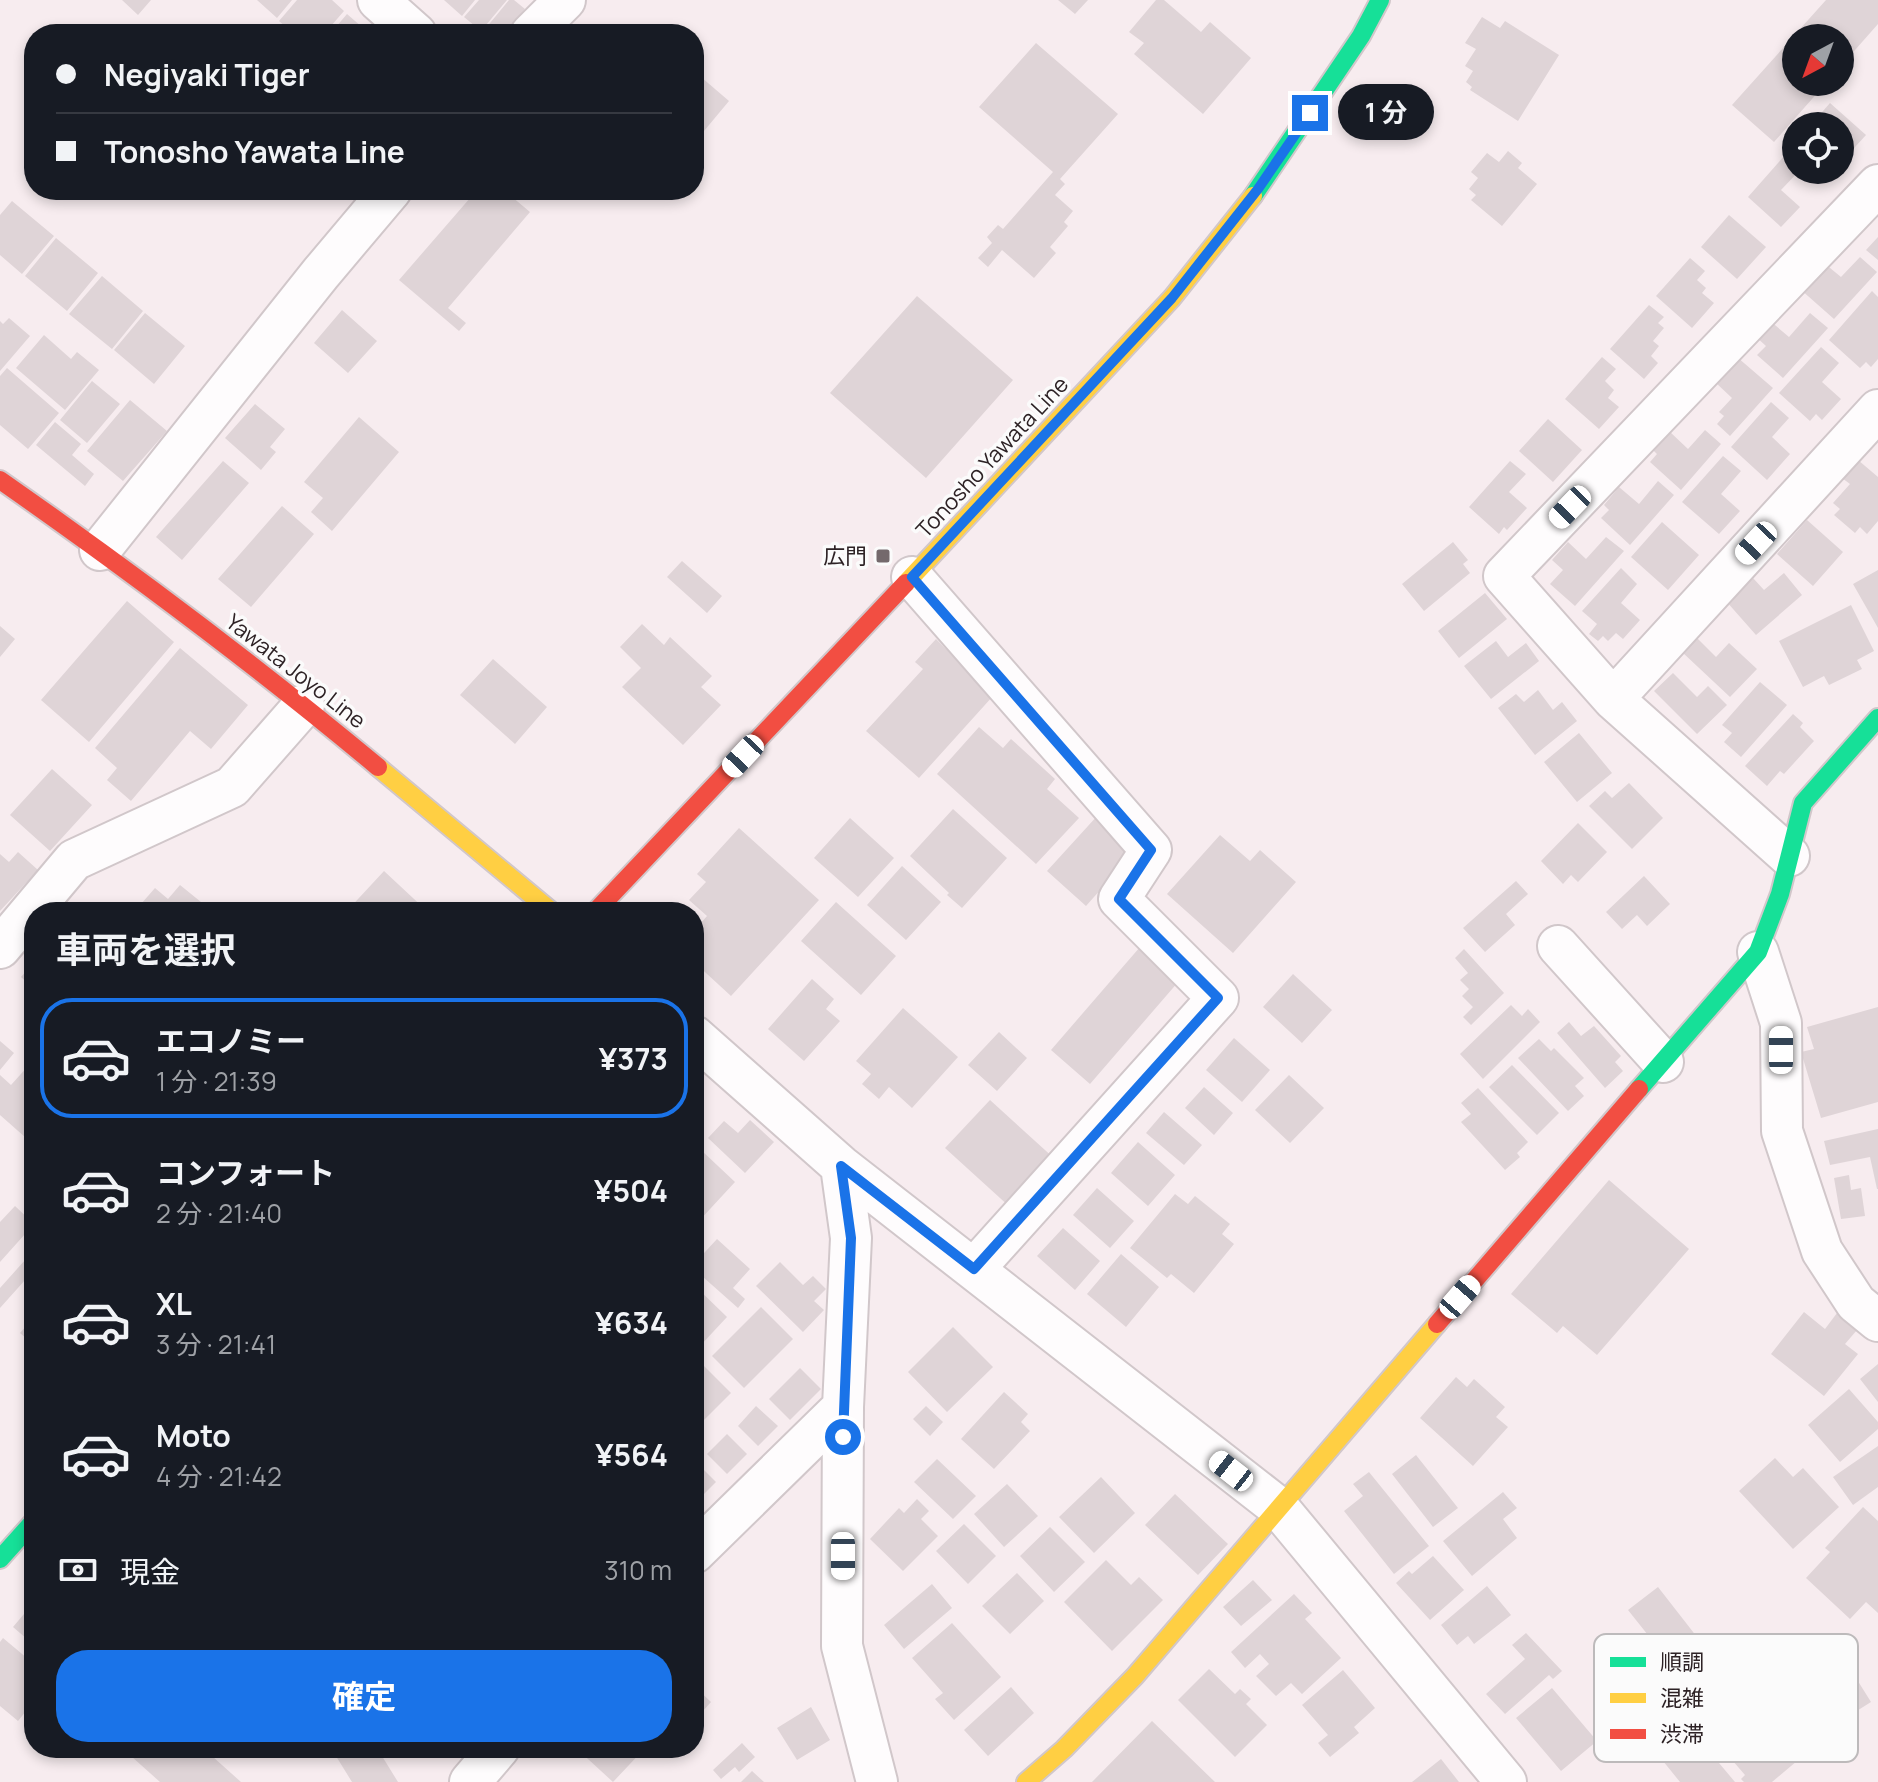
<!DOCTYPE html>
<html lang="ja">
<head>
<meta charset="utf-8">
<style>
  :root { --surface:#171b24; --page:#242831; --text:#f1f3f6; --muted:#9ea1a6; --line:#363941; --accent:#1a73e8 }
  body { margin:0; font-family:Manrope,"Noto Sans JP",sans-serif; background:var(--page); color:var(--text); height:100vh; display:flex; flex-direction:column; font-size:30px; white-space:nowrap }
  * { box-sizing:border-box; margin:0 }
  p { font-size:26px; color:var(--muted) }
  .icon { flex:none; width:44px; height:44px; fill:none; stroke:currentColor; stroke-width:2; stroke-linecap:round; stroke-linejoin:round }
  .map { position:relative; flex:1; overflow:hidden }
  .details { position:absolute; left:24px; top:902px; width:680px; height:856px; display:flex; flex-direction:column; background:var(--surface); border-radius:32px; box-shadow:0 4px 12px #0003 }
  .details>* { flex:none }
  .guide { position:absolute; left:24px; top:24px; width:680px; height:176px; border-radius:32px; box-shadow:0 4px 12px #0003; display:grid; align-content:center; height:176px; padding:0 32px; background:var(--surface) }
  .needle { width:52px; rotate:221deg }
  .tools { position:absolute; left:1782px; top:24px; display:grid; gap:16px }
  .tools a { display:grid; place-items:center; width:72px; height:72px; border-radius:50%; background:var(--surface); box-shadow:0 4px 12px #0003; font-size:40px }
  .end { position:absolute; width:36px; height:36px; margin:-18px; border:10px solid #1a73e8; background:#fff; box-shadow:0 0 0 4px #fff }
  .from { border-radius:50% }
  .bubble { position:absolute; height:56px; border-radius:28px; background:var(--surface); box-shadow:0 4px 12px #0003; font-size:26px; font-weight:700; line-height:56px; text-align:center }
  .car { position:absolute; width:24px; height:48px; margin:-24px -12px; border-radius:10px; box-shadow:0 0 6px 2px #0007; background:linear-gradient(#fff 24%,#345 0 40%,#fff 0 76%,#345 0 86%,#fff 0) }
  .guide b { display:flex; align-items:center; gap:28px; height:76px; font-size:30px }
  .guide b+b { border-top:2px solid var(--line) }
  .guide i { width:20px; height:20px; background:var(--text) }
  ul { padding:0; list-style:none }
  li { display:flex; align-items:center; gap:24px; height:120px; margin:0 16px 12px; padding:0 16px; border:4px solid transparent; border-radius:32px }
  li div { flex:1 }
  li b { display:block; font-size:30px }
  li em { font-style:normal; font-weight:700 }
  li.selected { border-color:var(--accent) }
  li>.icon { width:72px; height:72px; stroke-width:1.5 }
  h2 { padding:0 32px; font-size:36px; line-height:96px }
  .pay { display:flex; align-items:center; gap:20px; height:88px; padding:0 32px; font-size:30px }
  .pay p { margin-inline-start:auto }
  .button { display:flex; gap:16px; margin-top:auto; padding:16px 32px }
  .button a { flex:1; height:92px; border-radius:32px; background:var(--accent); color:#fff; font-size:32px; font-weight:700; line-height:92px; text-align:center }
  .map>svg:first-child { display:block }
  .building { fill:#dfd4d7 }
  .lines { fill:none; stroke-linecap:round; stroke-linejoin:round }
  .street-casing { stroke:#d1c7ca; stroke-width:44 }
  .fast-casing { stroke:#d1c7ca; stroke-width:22 }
  .slow-casing { stroke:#d1c7ca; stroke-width:22 }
  .jam-casing { stroke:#d1c7ca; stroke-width:22 }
  .street { stroke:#fefcfd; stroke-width:40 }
  .fast { stroke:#16e098; stroke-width:18 }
  .slow { stroke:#ffcf43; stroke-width:18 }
  .jam { stroke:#f24e42; stroke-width:18 }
  .route { stroke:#1a73e8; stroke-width:10 }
  .poi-dot { fill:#74696c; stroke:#fbfbfb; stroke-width:3 }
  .labels { text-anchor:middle; stroke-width:7; stroke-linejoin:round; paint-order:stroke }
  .street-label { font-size:22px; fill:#2d2225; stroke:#fbfbfb }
  .poi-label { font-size:22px; fill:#2d2225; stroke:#fbfbfb; text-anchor:end }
  .key { fill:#fbfbfb; stroke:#bdbabb; stroke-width:2 }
  .key-label { font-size:22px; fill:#2d2225 }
</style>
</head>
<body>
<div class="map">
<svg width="1878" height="1782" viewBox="0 0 1878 1782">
  <rect width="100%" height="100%" fill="#f7ecef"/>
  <!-- building -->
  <path class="building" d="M122,0H151L138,15Z
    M257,0H292L277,18Z
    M297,0H332L344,11L324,34H294L279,21Z
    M444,0H475L462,16Z
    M479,0H507L481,31L464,17Z
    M509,0H514L525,9L504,34H481Z
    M1058,0H1088L1075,14Z
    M1156,0H1164L1201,32L1210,22L1251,58L1203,114L1134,54L1144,43L1129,32Z
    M1826,0H1878V24L1840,67V38H1796V82H1827L1774,142L1732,105Z
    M347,14L370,34H330Z
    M1482,17L1500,28L1505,21L1559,55L1518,121L1470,90L1472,87L1466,82L1473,71L1465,66L1476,49L1465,43Z
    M1036,43L1118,114L1060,179L1065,184L1055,195L1073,211L1064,222L1068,226L1050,247L1056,253L1034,278L1002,250L988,267L978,258L992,243L987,237L998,225L1003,229L1053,172L979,107Z
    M694,71L729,101L694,143Z
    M1830,103L1866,135L1845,158L1840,154V126H1810Z
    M1508,151L1522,163L1518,168L1537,184L1502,226L1471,200L1476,195L1469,189L1478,178L1471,172L1487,153L1499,162Z
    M1785,155L1796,165V170H1800L1781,190L1800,207L1781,227L1748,197Z
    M477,190H504L530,212L448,308L466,323L459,331L399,280Z
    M12,201L54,236L22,274L0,255V215Z
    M1729,215L1766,247L1737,279L1701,247Z
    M1878,237V260L1866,250Z
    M56,238L98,273L67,311L25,276Z
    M1860,257L1877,272L1834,319L1800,289L1824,263L1841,277Z
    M1690,258L1705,271L1697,280L1706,288L1702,293L1714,303L1692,328L1656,296Z
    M102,276L143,311L112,349L69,314Z
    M1872,291L1878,297V359L1871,367L1866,362L1860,368L1829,340Z
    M917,296L1013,380L926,478L830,393Z
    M1649,305L1664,317L1658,323L1664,328L1653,341L1659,346L1651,356L1658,363L1644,379L1610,349Z
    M342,310L377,341L348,373L314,343Z
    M145,313L185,346L154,384L114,350Z
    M1810,313L1828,328L1783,378L1757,355L1766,346L1755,336L1769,320L1789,337Z
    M9,318L30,336L0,371V321L3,324Z
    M44,335L71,359L77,352L99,370L65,410L16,368Z
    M1821,347L1839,363L1822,382L1841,399L1822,420L1816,414L1810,421L1779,393Z
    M1602,357L1616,369L1605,381L1614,390L1608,398L1619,407L1599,429L1565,399Z
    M1737,357L1773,388L1730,436L1717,424L1724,416L1719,412L1732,398L1715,382Z
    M7,368L59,413L28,449L0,425V376Z
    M92,381L120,404L87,443L60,420Z
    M130,400L167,431L123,481L87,451Z
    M1771,402L1789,418L1772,437L1790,454L1767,480L1731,447Z
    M255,404L285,429L270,447L276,452L261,470L225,438Z
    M359,417L399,452L332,531L311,512L323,498L304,482Z
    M1548,419L1582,450L1553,482L1519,451Z
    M55,422L81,444L72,455L94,474L85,486L36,445Z
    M1705,430L1721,444L1681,490L1650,462L1657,454L1652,449L1669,431L1688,449Z
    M1723,456L1741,471L1721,494L1740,511L1719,534L1682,502Z
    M1858,460L1878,477V521L1867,534L1860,527L1855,533L1834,515L1840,509L1833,503L1850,484L1842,478Z
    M223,461L249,483L182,560L156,537Z
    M1510,461L1526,474L1509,492L1527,508L1507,530L1504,527L1499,534L1469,507Z
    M1658,481L1674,495L1630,545L1601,518L1609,510L1604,505L1619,487L1639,504Z
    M282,506L314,534L251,607L218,579Z
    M1807,520L1843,552L1813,586L1777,554Z
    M1662,522L1699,555L1668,590L1631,557Z
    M1606,537L1624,551L1575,606L1550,584L1563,570L1552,560L1568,542L1586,559Z
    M1453,542L1468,560L1463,564L1470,573L1424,611L1402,584Z
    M682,561L722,596L707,613L667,577Z
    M1621,568L1637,584L1621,603L1640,620L1623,639L1616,633L1608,641L1603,636L1598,641L1589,634L1597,624L1582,611Z
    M1878,570V628L1853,584Z
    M1784,573L1802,595L1756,635L1726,601L1753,578L1764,590Z
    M1485,593L1507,619L1459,658L1438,631Z
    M127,601L174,642L89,742L41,700Z
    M1851,605L1874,651L1857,660L1862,669L1829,685L1824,676L1803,687L1779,641Z
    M642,624L664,645L670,637L712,676L701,687L721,705L683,745L622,687L641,668L620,647Z
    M0,626L15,639L0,657Z
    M1696,637L1716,657L1729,643L1757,669L1730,697L1682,652Z
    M936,639L993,696L919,778L866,731L923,669L915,662Z
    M1496,641L1508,657L1526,643L1539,661L1491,699L1464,666Z
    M180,648L248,705L211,749L190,731L131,801L107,780L117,768L95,748Z
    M493,659L547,707L515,744L460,695Z
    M1673,673L1697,697L1708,686L1727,705L1697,734L1654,691Z
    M1760,682L1787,705L1741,757L1724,742L1732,733L1722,725Z
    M1538,690L1553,710L1562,702L1577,721L1535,755L1498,708L1516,694L1524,702Z
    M1793,714L1803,723L1800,727L1814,741L1784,774L1780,771L1767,786L1745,766Z
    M979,727L1003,748L1011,739L1055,779L1047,789L1079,818L1036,864L937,774Z
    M1579,733L1612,773L1577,802L1544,762Z
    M52,769L92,805L50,851L10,815Z
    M1629,783L1663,818L1632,849L1589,806L1605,791L1612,798Z
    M953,809L1007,858L962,908L947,895L949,893L910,856Z
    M1098,815L1103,820L1100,824L1133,853L1086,906L1047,871Z
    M850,818L894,858L858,897L814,858Z
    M1578,823L1607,852L1578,882L1571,875L1563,884L1541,861Z
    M739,828L819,900L731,996L694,962V931L707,916L689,900L706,882L697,874Z
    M1220,835L1250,861L1260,850L1296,882L1233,953L1167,894Z
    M18,852L38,870L0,911V854L9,862Z
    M902,866L941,902L906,940L867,905Z
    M384,871L428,912H346Z
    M1644,876L1670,904L1647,926L1637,915L1622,929L1606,912Z
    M1516,881L1528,894L1506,914L1515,925L1485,952L1463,928Z
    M180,885L201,902L192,912H134L155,888L168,899Z
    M836,902L896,956L861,995L801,941Z
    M1140,947L1179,981L1090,1084L1051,1050Z
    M1464,949L1504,993L1471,1025L1463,1017L1473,1007L1462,996L1469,989L1460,980L1468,973L1455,958Z
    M34,962V989L21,977Z
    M1293,974L1332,1010L1302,1043L1263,1007Z
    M812,979L834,999L826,1009L840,1021L804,1061L768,1029Z
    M1511,1005L1522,1016L1528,1009L1540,1022L1483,1079L1460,1054Z
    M1878,1007V1102L1821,1118L1801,1052L1814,1049L1807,1027Z
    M903,1008L958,1057L912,1108L889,1087L879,1099L862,1084L871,1074L856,1061Z
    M1569,1022L1581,1036L1594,1026L1621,1056L1615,1062L1623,1071L1605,1088L1557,1033Z
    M999,1032L1027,1058L997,1091L968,1065Z
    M1234,1038L1270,1070L1242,1102L1206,1070Z
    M1539,1039L1551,1051L1554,1048L1584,1078L1575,1086L1584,1096L1568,1111L1518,1058Z
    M0,1041L14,1053L0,1070Z
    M29,1065L34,1070V1099L31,1102L34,1105V1145L0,1115V1075L11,1085Z
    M1512,1065L1559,1113L1537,1135L1489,1087Z
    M1289,1075L1324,1108L1290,1143L1255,1110Z
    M1204,1087L1233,1113L1214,1135L1185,1108Z
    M1478,1088L1528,1142L1517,1153L1520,1157L1505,1170L1461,1122L1471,1114L1461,1103Z
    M990,1100L1056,1160L1011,1208L945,1148Z
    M1164,1112L1202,1145L1184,1165L1146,1133Z
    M750,1120L774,1142L745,1173L708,1138L724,1121L738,1133Z
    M1878,1129V1189H1877L1870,1157L1830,1165L1824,1141Z
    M1138,1142L1175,1175L1148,1206L1111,1173Z
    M701,1150L735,1182L698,1222L694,1218V1157Z
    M1849,1175L1851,1190L1861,1188L1865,1216L1841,1219L1834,1178Z
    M1609,1180L1689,1249L1597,1355L1563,1326L1557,1333L1511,1294Z
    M1097,1188L1134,1221L1110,1248L1073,1215Z
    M1175,1194L1188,1204L1195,1196L1230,1224L1222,1234L1234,1244L1194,1293L1171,1274L1167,1278L1130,1248Z
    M15,1206L34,1224L0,1262V1222Z
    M1063,1228L1100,1261L1075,1290L1037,1256Z
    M717,1239L750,1269L733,1288L745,1299L738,1308L694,1269V1264Z
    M34,1250V1270L0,1308V1288Z
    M1121,1254L1159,1287L1126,1327L1087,1294Z
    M780,1262L803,1285L813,1276L826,1289L814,1301L824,1310L803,1332L756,1286Z
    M694,1285L727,1317L699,1347L694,1342Z
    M761,1307L793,1339L744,1388L712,1356Z
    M1804,1312L1825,1329L1837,1313L1857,1330L1845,1344L1858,1354L1824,1396L1771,1354Z
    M34,1317V1345L20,1333Z
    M953,1327L993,1367L947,1412L908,1372Z
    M700,1362L731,1393L703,1421L694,1413V1368Z
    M1878,1364V1402L1860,1379Z
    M800,1368L821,1389L790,1420L769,1399Z
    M1456,1377L1467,1387L1474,1379L1505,1407L1496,1417L1508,1427L1473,1466L1420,1418Z
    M1849,1389L1878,1422V1429L1840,1462L1808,1425Z
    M1004,1392L1028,1414L1021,1422L1030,1431L994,1469L961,1439Z
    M756,1406L778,1426L758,1446L738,1426Z
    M926,1406L943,1422L930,1436L913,1419Z
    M727,1434L747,1454L727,1474L707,1454Z
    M1878,1446V1487L1853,1505L1833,1477Z
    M1416,1455L1458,1508L1433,1527L1392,1474Z
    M1775,1458L1793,1477L1803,1468L1839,1507L1793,1549L1739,1491Z
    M937,1459L976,1496L953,1519L914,1482Z
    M696,1462L716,1482L694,1504V1464Z
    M1369,1472L1429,1546L1394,1574L1344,1511L1363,1496L1353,1484Z
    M1101,1477L1135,1513L1094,1553L1059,1517Z
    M1007,1484L1038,1516L1004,1547L974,1514Z
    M1503,1492L1517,1508L1503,1519L1517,1538L1472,1576L1443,1541Z
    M1175,1494L1228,1544L1198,1575L1145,1525Z
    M917,1499L929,1511L921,1519L938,1536L903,1571L870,1539L899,1508L904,1513Z
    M1863,1507L1878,1521V1613L1866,1602L1850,1619L1806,1578L1830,1552L1825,1548Z
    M964,1524L996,1556L968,1584L936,1551Z
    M1050,1527L1085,1562L1054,1592L1020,1556Z
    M1433,1556L1464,1590L1430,1620L1396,1583L1409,1571L1412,1574Z
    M1106,1560L1131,1585L1139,1577L1163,1600L1112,1651L1064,1602Z
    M1017,1573L1044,1601L1010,1634L982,1606Z
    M1253,1580L1272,1600L1241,1626L1223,1607Z
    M932,1584L952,1608L904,1649L884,1625Z
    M1487,1586L1511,1615L1474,1644L1468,1636L1457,1645L1441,1625Z
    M1658,1587L1704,1646L1675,1669L1628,1610Z
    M34,1593V1645L13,1627L29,1608L25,1604Z
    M1294,1594L1312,1613L1305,1619L1341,1658L1302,1694L1291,1683L1276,1696L1256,1676L1269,1664L1260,1654L1245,1668L1231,1652Z
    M952,1623L1001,1677L954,1720L935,1699L943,1693L912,1658Z
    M1526,1633L1562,1671L1553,1679L1549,1675L1505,1714L1486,1694L1525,1659L1512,1645Z
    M3,1638L34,1664V1701L18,1721L0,1706V1642Z
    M1841,1654L1871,1702L1825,1731L1830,1738L1808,1751L1799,1737L1790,1742L1765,1702Z
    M1209,1669L1235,1694L1240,1689L1251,1699L1246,1704L1267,1725L1235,1757L1178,1700Z
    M1343,1670L1375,1708L1354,1727L1359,1733L1330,1757L1318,1743L1328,1735L1302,1705Z
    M694,1686L711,1702L694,1721Z
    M1011,1687L1034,1713L988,1756L964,1730Z
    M1552,1688L1597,1741L1561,1771L1516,1718Z
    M1751,1706L1797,1761L1772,1782H1744L1741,1779L1745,1775L1713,1738Z
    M811,1707L830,1740L797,1760L777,1728Z
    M1152,1721L1215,1782H1092Z
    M1691,1738L1699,1748L1703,1744L1735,1782H1680L1663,1761Z
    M742,1743L755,1757L739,1772L735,1767L721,1779L713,1770Z
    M122,1748H203L241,1782H160Z
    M331,1748H377L398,1782H352Z
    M576,1748H645L613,1782Z
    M1441,1759L1459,1782H1412Z
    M752,1771L764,1782H741Z"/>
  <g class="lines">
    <defs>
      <path id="street" d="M378,0L416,34
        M531,34L565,0
        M100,550L321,273L391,190
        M912,577L1151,850L1119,899L1218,998L974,1269
        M1613,699L1878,410
        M1789,856L1613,699L1504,576L1878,185
        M1558,946L1663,1062
        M0,948L74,860L232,787L304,705
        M1758,952L1781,1023L1782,1131L1822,1251L1856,1303L1878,1321
        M694,1036L841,1166L1278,1507L1506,1782
        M841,1166L851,1238L843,1407L842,1646L877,1782
        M694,1553L843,1407
        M470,1782L499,1748"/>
      <path id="fast" d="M1253,196L1361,36L1380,0
        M1639,1089L1758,952L1780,894L1803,803L1878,718
        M0,1559L34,1521"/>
      <path id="slow" d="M906,583L1172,298L1253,196
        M378,767L552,912
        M1026,1782L1064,1749L1135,1676L1437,1324"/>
      <path id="jam" d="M0,480C130,571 257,666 378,767
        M595,912L906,583
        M1437,1324L1639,1089"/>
    </defs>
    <!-- street casing -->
    <use href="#street" class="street-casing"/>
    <!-- fast casing -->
    <use href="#fast" class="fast-casing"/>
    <!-- slow casing -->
    <use href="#slow" class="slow-casing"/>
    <!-- jam casing -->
    <use href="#jam" class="jam-casing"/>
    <!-- street -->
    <use href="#street" class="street"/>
    <!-- fast -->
    <use href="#fast" class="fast"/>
    <!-- slow -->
    <use href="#slow" class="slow"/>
    <!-- jam -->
    <use href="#jam" class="jam"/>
  </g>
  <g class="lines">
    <!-- route -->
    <path class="route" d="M843,1437L851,1238L841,1166L974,1269L1218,998L1119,899L1151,850L912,577L1172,298L1258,189L1310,113"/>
  </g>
  <!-- markers -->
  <rect class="poi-dot" x="875" y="548" width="16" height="16" rx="4"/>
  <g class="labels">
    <!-- street labels -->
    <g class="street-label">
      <text transform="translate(992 457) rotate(-47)" y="8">Tonosho Yawata Line</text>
      <text transform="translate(296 671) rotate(38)" y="8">Yawata Joyo Line</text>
    </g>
    <!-- poi labels -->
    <g class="poi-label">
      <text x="867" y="564">広門</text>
    </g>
  </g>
  <!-- legend -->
  <rect x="1594" y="1634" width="264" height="128" rx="12" class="key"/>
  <rect x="1610" y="1657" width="36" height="10" fill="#16e098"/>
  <rect x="1610" y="1693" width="36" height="10" fill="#ffcf43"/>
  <rect x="1610" y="1729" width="36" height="10" fill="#f24e42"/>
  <g class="key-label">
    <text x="1660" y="1670">順調</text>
    <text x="1660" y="1706">混雑</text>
    <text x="1660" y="1742">渋滞</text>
  </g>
</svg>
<div class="tools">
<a><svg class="needle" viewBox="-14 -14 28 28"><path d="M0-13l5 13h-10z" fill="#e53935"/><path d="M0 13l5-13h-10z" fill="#9ea1a6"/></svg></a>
<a><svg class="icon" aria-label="locate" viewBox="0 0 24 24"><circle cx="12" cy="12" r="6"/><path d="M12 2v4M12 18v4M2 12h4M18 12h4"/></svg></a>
</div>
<i class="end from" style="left:843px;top:1437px"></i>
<i class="end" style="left:1310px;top:113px"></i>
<div class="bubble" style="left:1338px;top:84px;width:96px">1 分</div>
<i class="car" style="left:1570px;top:507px;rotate:224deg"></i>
<i class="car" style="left:1756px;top:543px;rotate:223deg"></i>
<i class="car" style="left:743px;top:756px;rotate:223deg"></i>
<i class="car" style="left:1781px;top:1050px;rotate:0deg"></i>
<i class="car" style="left:1460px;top:1297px;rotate:41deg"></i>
<i class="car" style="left:1231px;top:1471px;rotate:308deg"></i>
<i class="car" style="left:843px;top:1556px;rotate:180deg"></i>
<div class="guide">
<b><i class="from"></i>Negiyaki Tiger</b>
<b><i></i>Tonosho Yawata Line</b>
</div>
<section class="details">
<h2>車両を選択</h2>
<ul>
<li class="selected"><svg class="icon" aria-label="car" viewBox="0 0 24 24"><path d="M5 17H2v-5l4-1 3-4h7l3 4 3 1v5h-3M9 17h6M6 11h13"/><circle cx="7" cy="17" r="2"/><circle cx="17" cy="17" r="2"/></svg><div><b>エコノミー</b><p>1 分 · 21:39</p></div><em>¥373</em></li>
<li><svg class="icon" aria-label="car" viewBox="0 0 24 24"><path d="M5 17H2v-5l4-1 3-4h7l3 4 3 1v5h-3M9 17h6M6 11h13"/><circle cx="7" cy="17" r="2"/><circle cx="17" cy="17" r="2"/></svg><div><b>コンフォート</b><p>2 分 · 21:40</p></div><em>¥504</em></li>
<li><svg class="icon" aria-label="car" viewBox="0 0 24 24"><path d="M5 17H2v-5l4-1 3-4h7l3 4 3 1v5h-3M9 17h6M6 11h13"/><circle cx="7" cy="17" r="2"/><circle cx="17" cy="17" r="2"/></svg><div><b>XL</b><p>3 分 · 21:41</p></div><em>¥634</em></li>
<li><svg class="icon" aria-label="car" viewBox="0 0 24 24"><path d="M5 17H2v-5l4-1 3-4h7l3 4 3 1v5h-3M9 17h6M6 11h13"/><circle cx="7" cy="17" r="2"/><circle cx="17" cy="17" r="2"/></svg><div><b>Moto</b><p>4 分 · 21:42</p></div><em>¥564</em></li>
</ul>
<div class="pay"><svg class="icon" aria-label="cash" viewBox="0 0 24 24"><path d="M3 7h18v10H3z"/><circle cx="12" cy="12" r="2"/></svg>現金<p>310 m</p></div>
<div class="button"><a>確定</a></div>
</section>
</div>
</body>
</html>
